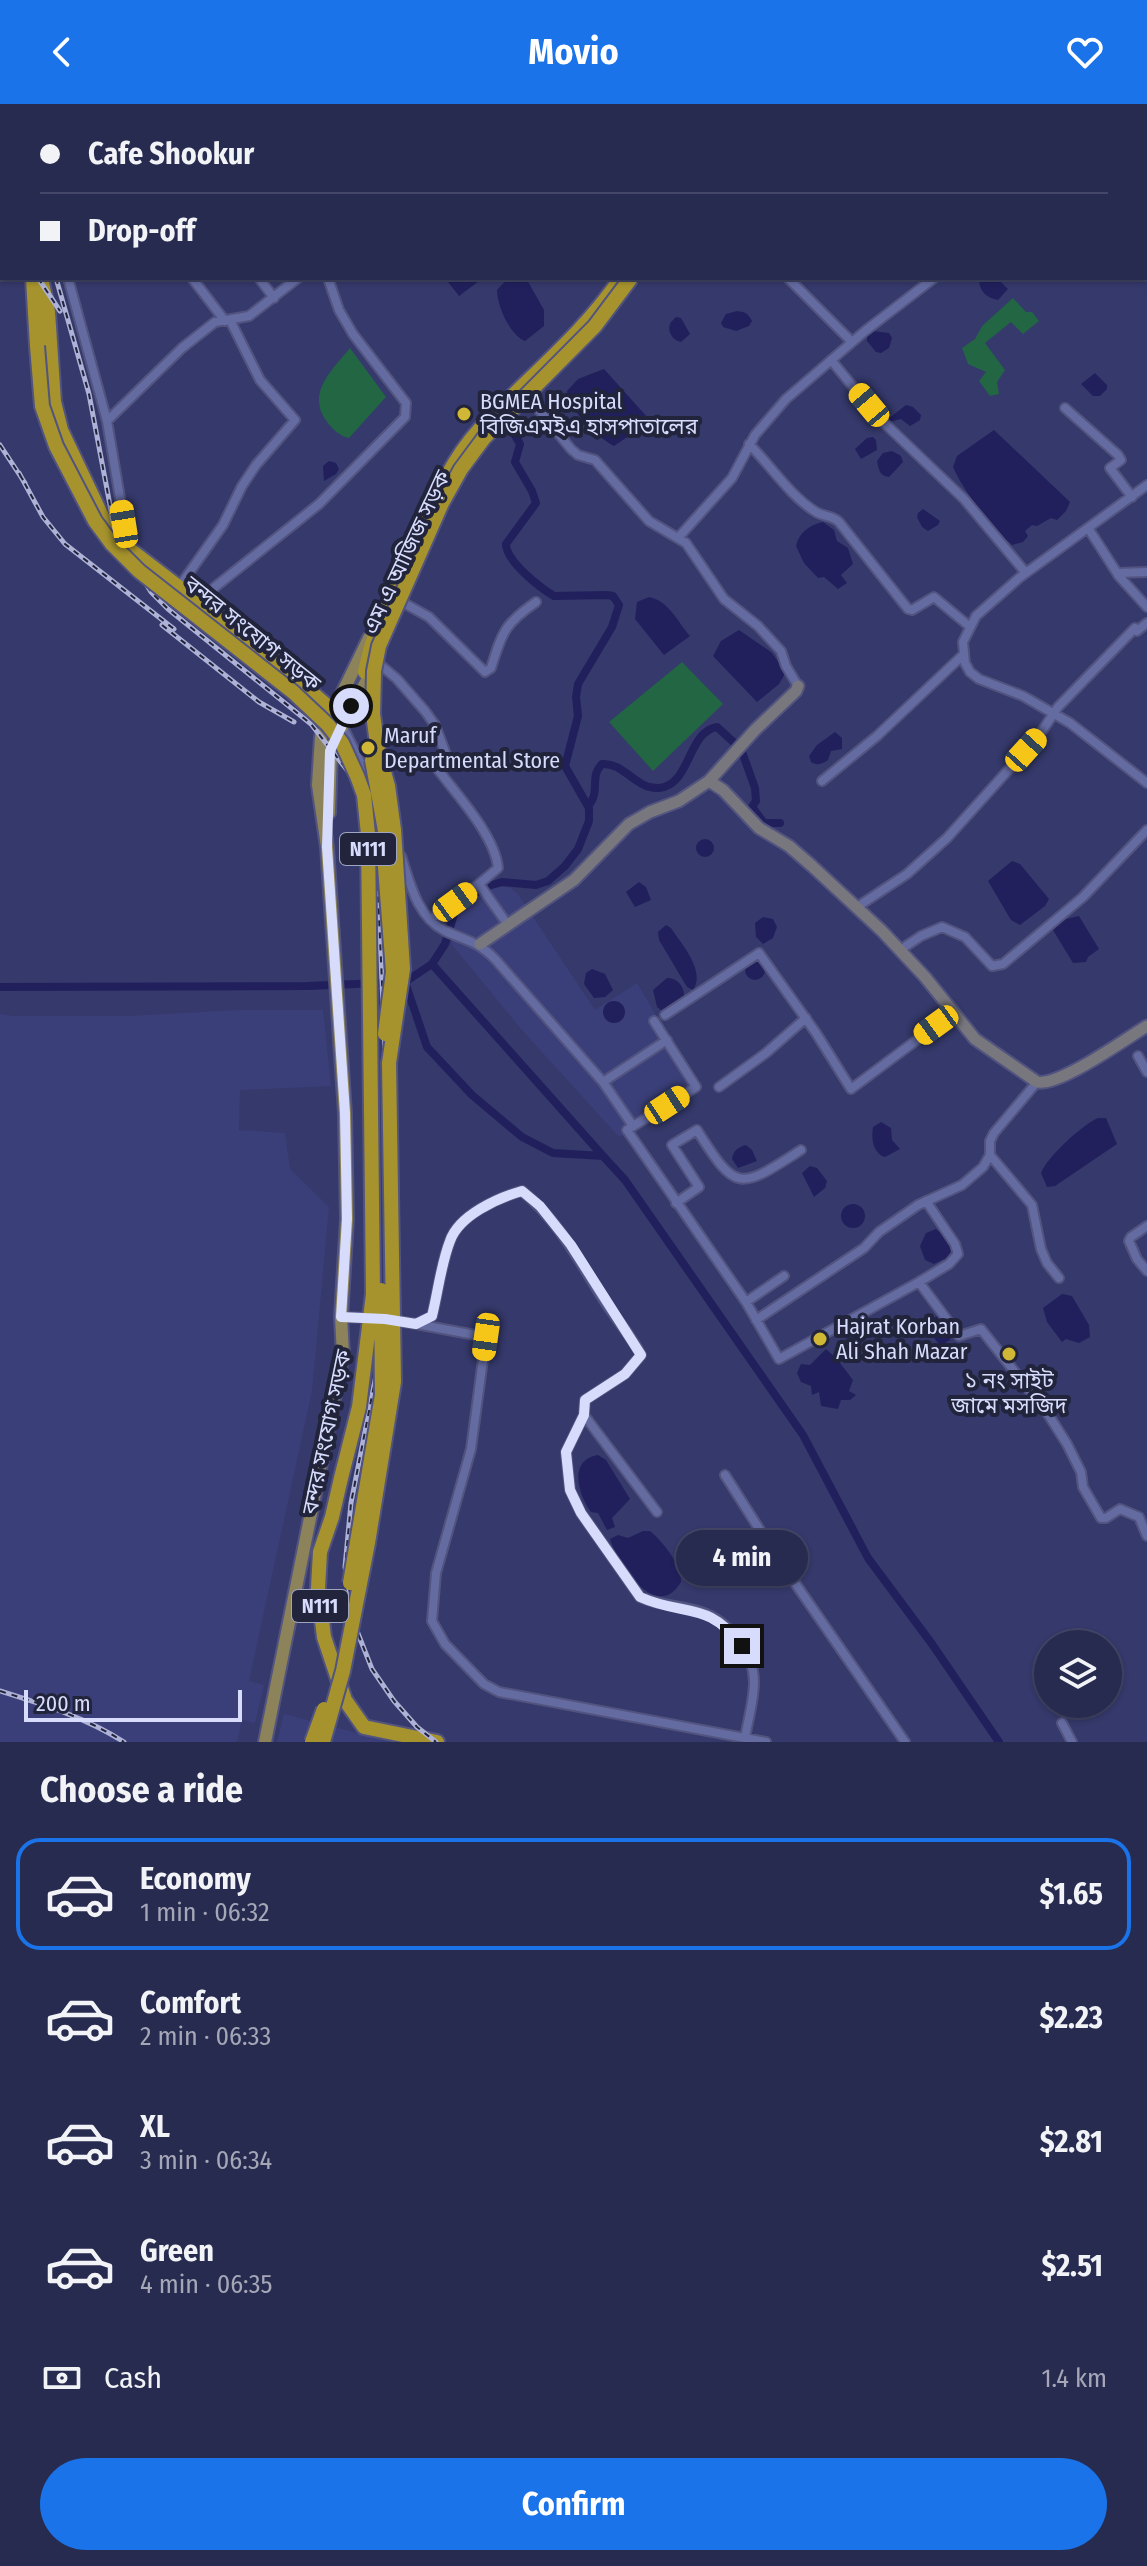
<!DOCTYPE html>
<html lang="en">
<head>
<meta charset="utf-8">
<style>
  :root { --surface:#282b50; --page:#34375a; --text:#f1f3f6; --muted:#a5a7b7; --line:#444767; --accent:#1a73e8 }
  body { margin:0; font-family:"Fira Sans Condensed","Noto Sans Bengali",sans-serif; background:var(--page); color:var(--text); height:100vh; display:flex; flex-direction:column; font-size:30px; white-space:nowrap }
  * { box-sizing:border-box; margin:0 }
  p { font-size:26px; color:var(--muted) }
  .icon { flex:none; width:44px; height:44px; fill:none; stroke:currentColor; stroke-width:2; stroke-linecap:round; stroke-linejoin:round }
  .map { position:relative; height:1638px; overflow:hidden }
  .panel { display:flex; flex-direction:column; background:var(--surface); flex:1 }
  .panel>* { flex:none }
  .banner { position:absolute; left:0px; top:0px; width:1148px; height:176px; box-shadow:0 2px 6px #0004,0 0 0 2px var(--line); display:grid; align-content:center; height:176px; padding:0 40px; background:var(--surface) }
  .buttons { position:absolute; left:1034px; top:1526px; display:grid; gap:16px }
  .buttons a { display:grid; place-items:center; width:88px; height:88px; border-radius:50%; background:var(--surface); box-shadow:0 2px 6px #0004,0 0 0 2px var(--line); font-size:40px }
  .scale { position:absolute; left:24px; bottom:20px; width:218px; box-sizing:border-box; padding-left:8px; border:4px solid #d7dcfc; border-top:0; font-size:22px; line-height:28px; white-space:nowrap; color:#d7dcfc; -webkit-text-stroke:6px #21243a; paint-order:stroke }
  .end { position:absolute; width:36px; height:36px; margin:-18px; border:10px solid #d7dcfc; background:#111; box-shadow:0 0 0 4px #111 }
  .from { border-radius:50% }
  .bubble { position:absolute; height:56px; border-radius:28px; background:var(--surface); box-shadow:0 2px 6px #0004,0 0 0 2px var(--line); font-size:26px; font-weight:700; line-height:56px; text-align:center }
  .car { position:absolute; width:24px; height:48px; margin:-24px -12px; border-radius:10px; box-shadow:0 0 6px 2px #0007; background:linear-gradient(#f5c518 24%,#345 0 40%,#f5c518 0 76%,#345 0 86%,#f5c518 0) }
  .banner b { display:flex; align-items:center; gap:28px; height:76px; font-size:30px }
  .banner b+b { border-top:2px solid var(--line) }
  .banner i { width:20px; height:20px; background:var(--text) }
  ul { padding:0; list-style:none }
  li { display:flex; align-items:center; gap:24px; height:112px; margin:0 16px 12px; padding:0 24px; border:4px solid transparent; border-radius:24px }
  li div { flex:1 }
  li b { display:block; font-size:30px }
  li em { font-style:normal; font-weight:700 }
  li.on { border-color:var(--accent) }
  li>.icon { width:72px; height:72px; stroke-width:1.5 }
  h2 { padding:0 40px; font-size:36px; line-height:96px }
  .pay { display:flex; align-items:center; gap:20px; height:88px; padding:0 40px; font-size:30px }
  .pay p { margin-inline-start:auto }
  .button { display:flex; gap:16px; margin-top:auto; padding:16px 40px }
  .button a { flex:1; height:92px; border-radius:48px; background:var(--accent); color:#fff; font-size:32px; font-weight:700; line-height:92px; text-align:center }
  header { display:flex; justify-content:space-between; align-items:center; height:104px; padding:0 40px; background:var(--accent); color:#fff; font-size:36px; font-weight:700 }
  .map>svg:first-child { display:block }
  .built { fill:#3b3f79 }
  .green { fill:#264 }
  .water { fill:#21205d }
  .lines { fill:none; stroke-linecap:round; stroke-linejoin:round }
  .canal { stroke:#21205d; stroke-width:8 }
  .street-casing { stroke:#52547f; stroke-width:12 }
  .secondary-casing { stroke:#52547f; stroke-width:15 }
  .primary-casing { stroke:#52547f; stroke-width:16 }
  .highway-casing { stroke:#52547f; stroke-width:18 }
  .street { stroke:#646ba1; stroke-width:8 }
  .secondary { stroke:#78777e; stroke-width:11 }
  .primary { stroke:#8c835b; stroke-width:12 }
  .highway { stroke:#a6932d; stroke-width:14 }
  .rail-casing { stroke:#aeb2d7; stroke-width:5 }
  .rail { stroke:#21243a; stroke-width:2; stroke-dasharray:6; stroke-linecap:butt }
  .highway-bridge-casing { stroke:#52547f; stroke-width:18; stroke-linecap:butt }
  .highway-bridge { stroke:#a6932d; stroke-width:14 }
  .route { stroke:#d7dcfc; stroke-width:10 }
  .poi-dot { fill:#d0b736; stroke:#21243a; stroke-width:3 }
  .labels { text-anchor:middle; stroke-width:8; stroke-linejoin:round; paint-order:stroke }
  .shield { fill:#21243a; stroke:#a0a5c2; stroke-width:2 }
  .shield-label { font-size:20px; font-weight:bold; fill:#d7dcfc }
  .poi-label { font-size:22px; fill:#d7dcfc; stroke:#21243a; text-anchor:start }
  .street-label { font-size:22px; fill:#d7dcfc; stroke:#21243a }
</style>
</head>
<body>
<header><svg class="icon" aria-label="back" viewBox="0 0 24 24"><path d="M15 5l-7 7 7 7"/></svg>Movio<svg class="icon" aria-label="heart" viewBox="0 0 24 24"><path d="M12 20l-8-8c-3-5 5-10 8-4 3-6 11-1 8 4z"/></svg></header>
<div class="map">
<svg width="1147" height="1638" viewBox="0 0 1147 1638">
  <rect width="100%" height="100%" fill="#35396b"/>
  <!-- built -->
  <path class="built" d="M500,782L511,784L517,789L595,906L637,879L699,984L619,1033L522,926L452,841L453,825L457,811L478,790Z
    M240,906H323L331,982L240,986L239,1026L285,1029L290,1065L329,1103L312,1287L249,1577L264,1581L255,1619L242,1616L237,1638H0V910L13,912H127Z
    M284,1610L364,1631L393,1638H277Z"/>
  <!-- green -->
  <path class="green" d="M1013,194L1026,208H1032L1039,217L1023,230L1011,218L985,239L1005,266L997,278L999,290L990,292L979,277L986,268L968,260L962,244L975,235L982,222Z
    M350,244L386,293L349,334C339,332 331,324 325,315C307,288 333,265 350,244Z
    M682,558L723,600L653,667L609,618Z"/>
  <!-- water -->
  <path class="water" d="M445,174H483L459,192Z
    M508,174H526L544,206V222L525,237C510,231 497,202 497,186Z
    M982,174H997L1008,185L998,196C987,194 980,188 979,177Z
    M737,207C745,208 748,209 752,217L749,222L736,227L723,223L721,219L726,210Z
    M676,213L681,214L690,230L681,238C672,236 666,226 671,218Z
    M873,227L889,229L892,234L889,244L881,249L876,248L867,237V230Z
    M604,265L648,314L636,327L614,342C598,334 569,306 567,287L578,275Z
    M1095,269L1107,281V285L1100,292H1093L1081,280Z
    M906,301L913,303L921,311L920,316L910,322L901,315L889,318L888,315Z
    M994,326L1070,398L1066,407L1057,416L1051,414L1037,422L1032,421L1025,427L1028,432L1023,438L1012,441C993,424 963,387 953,363L957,352Z
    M873,333L876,336L877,346L861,355L855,345L867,334Z
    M892,347L901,352L903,358L889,373C879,372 879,365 877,357L883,349Z
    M329,357L336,359L339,365L336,370L324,377L323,362Z
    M923,405L940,417L938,421L928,427L922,423L917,413L918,409Z
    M823,418L834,426L837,437L848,444L853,460L841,471L847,479L838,485L824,473L818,474L804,459L796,442C799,428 810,421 823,418Z
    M649,493C669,497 677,517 690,532L664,551L635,515L637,498Z
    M739,526L771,548L786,568L779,580L757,598L713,552L721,537Z
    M835,628L842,634V645L831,647L828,656C822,660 817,662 811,658L809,652L817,641Z
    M696 744a9 9 0 1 1 18 0a9 9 0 1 1-18 0Z
    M1012,757L1020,760L1049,795L1045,802L1020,821L1011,816L988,777Z
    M639,778L646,783L651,796L635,803L626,788Z
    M1079,812L1099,845L1088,853L1086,858L1073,859L1053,826L1062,816Z
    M763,813L773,815L777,823L773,834L763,840L756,833L755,819Z
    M666,821L671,824C682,841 706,867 693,886L687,883L659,836L658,828Z
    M745 866a10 10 0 1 1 20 0a10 10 0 1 1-20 0Z
    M592,865L605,870L613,886L605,893L594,894L584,880L586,869Z
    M667,874C677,873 685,883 684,893L662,907L657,903L653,886Z
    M603 908a11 11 0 1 1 22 0a11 11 0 1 1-22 0Z
    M1098,1014H1106L1117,1040L1055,1082L1047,1083L1041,1069C1047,1053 1082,1021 1098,1014Z
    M881,1018L891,1024L892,1036L900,1045L885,1053C873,1049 871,1035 873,1023Z
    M746,1041L752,1046L757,1057L738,1064L732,1055C733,1047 738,1043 746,1041Z
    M810,1062L817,1064L827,1077L825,1084L814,1093L802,1069Z
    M841 1112a12 12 0 1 1 24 0a12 12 0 1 1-24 0Z
    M936,1125L944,1131L952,1146L946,1154L934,1160L925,1156L920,1142L926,1129Z
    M1062,1190L1072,1192L1089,1221L1090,1233L1079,1239L1066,1235L1062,1238L1047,1218L1043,1204Z
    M937,1212L951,1232L950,1236L940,1242L930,1228L932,1215Z
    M826,1245L836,1254L853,1276L849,1287L856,1291L850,1296H841L838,1305L821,1302L819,1288L812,1291L811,1282L801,1278L797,1269L801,1260L810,1261Z
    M598,1351L606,1356L630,1395L612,1414L615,1423L607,1426L598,1409L591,1408C578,1390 568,1356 598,1351Z
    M643,1427H650C663,1438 682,1461 681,1478C656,1520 617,1458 610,1435L618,1431L628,1434Z"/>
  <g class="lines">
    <!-- canal -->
    <path class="canal" d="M588,702C601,689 589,672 602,660C624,658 636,686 659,684C691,681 687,628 717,623L741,645L755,684L756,697L752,703L764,719H780
      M432,860L603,1052
      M405,878L427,943L472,991L522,1033L553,1049L603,1052L625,1076L803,1331L868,1454L932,1540L999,1638
      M0,883L307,882L405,878L432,860L445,840L454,810L464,796L485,783L502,778L536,781L548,777L565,762L578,745L589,717V704L565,662L578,612L576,593L578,580L612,523L619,501L613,492L607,491L554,492C539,483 506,457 506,440L536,399L532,387L515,358L520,340L510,323"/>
    <defs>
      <path id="street" d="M245,0L247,2
        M386,0L387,2
        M581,0L583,2
        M750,0L752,2
        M1091,0L1093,2
        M87,2L90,0
        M513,2L515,0
        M903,2L905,0
        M989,2L990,0
        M68,174L107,317L128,441
        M192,174L225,217
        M259,174L274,194
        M788,174L852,238
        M831,256L878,313L964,395L1026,469
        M529,294L571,345L578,351L595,356L649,417L686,439L724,495L758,522L781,547L786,562L798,582
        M1065,304L1118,351L1121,356L1110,364L1132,393
        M107,317L182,244L215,218L249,212L298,174
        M749,340C771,362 790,392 816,408C824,413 832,411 839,418L908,505L912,506L934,493L969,522
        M1147,381L1019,474L976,512L963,538L965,559L970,568L979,575L1023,592L1070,619L1147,679
        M1090,427L1117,469L1147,468
        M678,434L732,374L755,331L786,295L865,227L934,174
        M1118,471L1147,503
        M179,483L223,421L242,382L256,361L295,316L260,276L230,216
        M402,498L429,513L485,568L491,564C502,529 504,520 536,498
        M200,500L215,483L319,400L405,313L406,299L353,230L339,206L328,174
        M377,558L397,575L425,607L435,621L447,653L436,663C456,690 495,731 498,764L479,780L430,816
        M342,621L371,680
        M822,677L877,632L964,550
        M401,752C410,779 417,813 445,827C467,837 477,837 495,855L603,978L633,1022
        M479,780L508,821
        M857,803L907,770L947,734L1038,633L1058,603L1135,524L1137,527L1147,519
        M900,846L921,832L942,823L965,833L992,862L1003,860L1083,793L1147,726
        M665,911L759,849L816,929L851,985L953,909
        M654,917L696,983L627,1026L746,1198L779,1255L919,1178
        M1138,952L1147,968
        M603,978L667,936
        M1037,978L994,1029L990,1037V1051L1032,1101L1041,1145L1047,1159L1059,1174
        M719,983L766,949L806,914
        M926,1097L955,1140L958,1150L949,1160L919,1178L959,1232L981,1225L1048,1310L1067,1340L1081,1368L1083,1383L1101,1414H1106L1120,1405L1139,1413
        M676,1099L699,1083L672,1041L697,1026C737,1090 740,1085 801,1046
        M1147,1122L1131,1133L1129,1137L1137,1155L1147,1167
        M746,1198L784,1172
        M341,1213L370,1214
        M392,1216L416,1220L432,1212C438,1188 441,1160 450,1137C459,1111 497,1094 522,1087C558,1116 578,1155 602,1193C614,1213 630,1230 641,1251L625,1270L585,1296L584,1311L657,1408
        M756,1216L864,1144L879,1128L918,1101L962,1081L983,1063L990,1051
        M416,1220L486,1233L471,1345L436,1469L432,1517L445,1540L484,1580L499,1588L766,1638
        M584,1311L566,1348L570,1386L581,1409L640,1493C659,1502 681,1501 701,1508C728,1517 754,1548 754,1578C754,1596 748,1616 745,1634
        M725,1371L777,1453L905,1638
        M1139,1413L1147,1432
        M1062,1619L1072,1638"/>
      <path id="secondary" d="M709,677L723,686L759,724L789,742L812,762L882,827L925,873L975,935L1037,978C1059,983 1125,935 1147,922
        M480,840L574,776L629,720L650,708L679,697L709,677L755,626L796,587L798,582"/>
      <path id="primary" d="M697,2L698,0
        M329,709L331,643L374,563
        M265,1638L343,1250L341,1213L347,1115L345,1009L327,743L318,681L321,633L369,534"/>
      <path id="highway" d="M9,0L10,2
        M710,2L711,0
        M33,174L37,242
        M41,174L48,208L54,298L61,326L108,425L129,445L275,557L332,606C341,612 344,608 351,602
        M365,568C374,522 396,480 416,437C434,398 450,358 479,326C526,275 582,232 621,174
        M341,1374L332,1413L320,1448L318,1484L324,1533L345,1596L364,1623L437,1638"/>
    </defs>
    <!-- street casing -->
    <use href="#street" class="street-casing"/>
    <!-- secondary casing -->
    <use href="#secondary" class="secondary-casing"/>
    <!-- primary casing -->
    <use href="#primary" class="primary-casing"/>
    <!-- highway casing -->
    <use href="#highway" class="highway-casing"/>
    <!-- street -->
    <use href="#street" class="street"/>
    <!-- secondary -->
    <use href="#secondary" class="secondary"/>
    <!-- primary -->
    <use href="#primary" class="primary"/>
    <!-- highway -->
    <use href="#highway" class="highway"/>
    <defs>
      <path id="rail" d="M27,0V2
        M0,116L2,119
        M38,174L60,207
        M56,174L89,290L116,433L121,440L151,488L168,505L311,620L369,694L375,724L394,1143L378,1261L351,1399L345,1463L357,1527L372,1565L394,1597L417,1623L436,1638
        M0,341L25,379
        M19,369L43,413L65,440L174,525
        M162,521L259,598L294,618
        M0,1587C44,1601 85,1613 124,1638"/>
    </defs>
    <!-- rail casing -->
    <use href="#rail" class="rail-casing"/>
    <!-- rail -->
    <use href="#rail" class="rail"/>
    <defs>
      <path id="highway-bridge" d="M37,242L42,302L56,342L95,417L112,440L139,467L293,588L328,621L342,639L357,672L364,691L368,730L373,1190L359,1303L341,1374
        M372,656L386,732L385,763L393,868L385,930
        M350,1479L382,1291L381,1186
        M312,1638L324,1605
        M323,1638L343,1567L368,1439L394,1278L389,959L403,865L394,726L388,682L378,647L373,610L374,567L379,542L442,399L461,365L484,334L595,222L631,174"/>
    </defs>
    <!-- highway-bridge casing -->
    <use href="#highway-bridge" class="highway-bridge-casing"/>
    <!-- highway-bridge -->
    <use href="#highway-bridge" class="highway-bridge"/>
  </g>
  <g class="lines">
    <!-- route -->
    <path class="route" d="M351,602L330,647L327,743L345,1009L347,1115L341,1213L385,1215L416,1220L432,1212C438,1188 441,1160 450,1137C459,1111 498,1094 522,1087L540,1102L571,1141L641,1251L625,1270L585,1296L584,1311L566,1348L570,1386L581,1409L640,1493C684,1513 708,1496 742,1542"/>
  </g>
  <!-- markers -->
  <g class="poi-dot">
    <circle cx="464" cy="310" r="8"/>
    <circle cx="368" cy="644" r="8"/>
    <circle cx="820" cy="1235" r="8"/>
    <circle cx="1009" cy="1250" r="8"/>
  </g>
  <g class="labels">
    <!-- shield labels -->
    <g class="shield">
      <rect x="340" y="729" width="56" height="32" rx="6"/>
      <rect x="292" y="1486" width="56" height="32" rx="6"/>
    </g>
    <g class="shield-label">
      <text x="368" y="752">N111</text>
      <text x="320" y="1509">N111</text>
    </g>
    <!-- poi labels -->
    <g class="poi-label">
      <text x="480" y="305">BGMEA Hospital<tspan x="480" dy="25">বিজিএমইএ হাসপাতালের</tspan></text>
      <text x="384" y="639">Maruf<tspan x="384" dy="25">Departmental Store</tspan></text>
      <text x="836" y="1230">Hajrat Korban<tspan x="836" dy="25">Ali Shah Mazar</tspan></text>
      <text x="1009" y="1284" text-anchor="middle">১ নং সাইট<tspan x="1009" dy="25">জামে মসজিদ</tspan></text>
    </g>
    <!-- street labels -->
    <g class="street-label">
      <text transform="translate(406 448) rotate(-65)" y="8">এম এ আজিজ সড়ক</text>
      <text transform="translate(253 529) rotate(39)" y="8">বন্দর সংযোগ সড়ক</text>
      <text transform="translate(326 1328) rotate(-78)" y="8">বন্দর সংযোগ সড়ক</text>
    </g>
  </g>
</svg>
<div class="buttons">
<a><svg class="icon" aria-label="layers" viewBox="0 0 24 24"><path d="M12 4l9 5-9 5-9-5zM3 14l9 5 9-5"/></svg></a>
</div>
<div class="scale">200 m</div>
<i class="end from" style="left:351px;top:602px"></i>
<i class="end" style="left:742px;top:1542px"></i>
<div class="bubble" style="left:676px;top:1426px;width:132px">4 min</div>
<i class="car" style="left:869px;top:301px;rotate:320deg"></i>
<i class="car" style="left:124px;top:420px;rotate:351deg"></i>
<i class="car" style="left:1026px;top:646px;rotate:42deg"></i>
<i class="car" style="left:455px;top:798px;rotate:54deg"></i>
<i class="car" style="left:936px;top:921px;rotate:234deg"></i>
<i class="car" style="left:667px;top:1001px;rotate:57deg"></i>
<i class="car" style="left:486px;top:1233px;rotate:188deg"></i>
<div class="banner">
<b><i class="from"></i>Cafe Shookur</b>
<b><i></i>Drop-off</b>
</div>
</div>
<section class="panel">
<h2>Choose a ride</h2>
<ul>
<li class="on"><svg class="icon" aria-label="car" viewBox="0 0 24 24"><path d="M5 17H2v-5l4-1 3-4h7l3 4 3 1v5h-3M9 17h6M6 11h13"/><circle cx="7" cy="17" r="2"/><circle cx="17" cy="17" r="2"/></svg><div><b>Economy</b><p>1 min · 06:32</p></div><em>$1.65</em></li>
<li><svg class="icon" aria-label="car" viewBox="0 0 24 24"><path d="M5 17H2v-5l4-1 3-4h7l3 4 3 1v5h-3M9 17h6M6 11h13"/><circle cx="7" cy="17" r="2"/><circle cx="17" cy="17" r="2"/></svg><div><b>Comfort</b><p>2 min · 06:33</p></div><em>$2.23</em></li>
<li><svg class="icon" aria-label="car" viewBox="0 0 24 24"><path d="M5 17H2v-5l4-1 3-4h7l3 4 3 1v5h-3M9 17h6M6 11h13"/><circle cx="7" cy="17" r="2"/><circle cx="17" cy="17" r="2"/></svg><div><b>XL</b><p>3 min · 06:34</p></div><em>$2.81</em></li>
<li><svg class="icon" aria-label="car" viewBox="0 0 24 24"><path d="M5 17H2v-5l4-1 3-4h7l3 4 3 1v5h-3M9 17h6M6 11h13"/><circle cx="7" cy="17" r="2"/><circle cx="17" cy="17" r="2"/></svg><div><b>Green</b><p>4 min · 06:35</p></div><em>$2.51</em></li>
</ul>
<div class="pay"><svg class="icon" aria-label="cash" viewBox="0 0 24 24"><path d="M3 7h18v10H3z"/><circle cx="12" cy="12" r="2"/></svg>Cash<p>1.4 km</p></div>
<div class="button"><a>Confirm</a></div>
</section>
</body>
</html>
